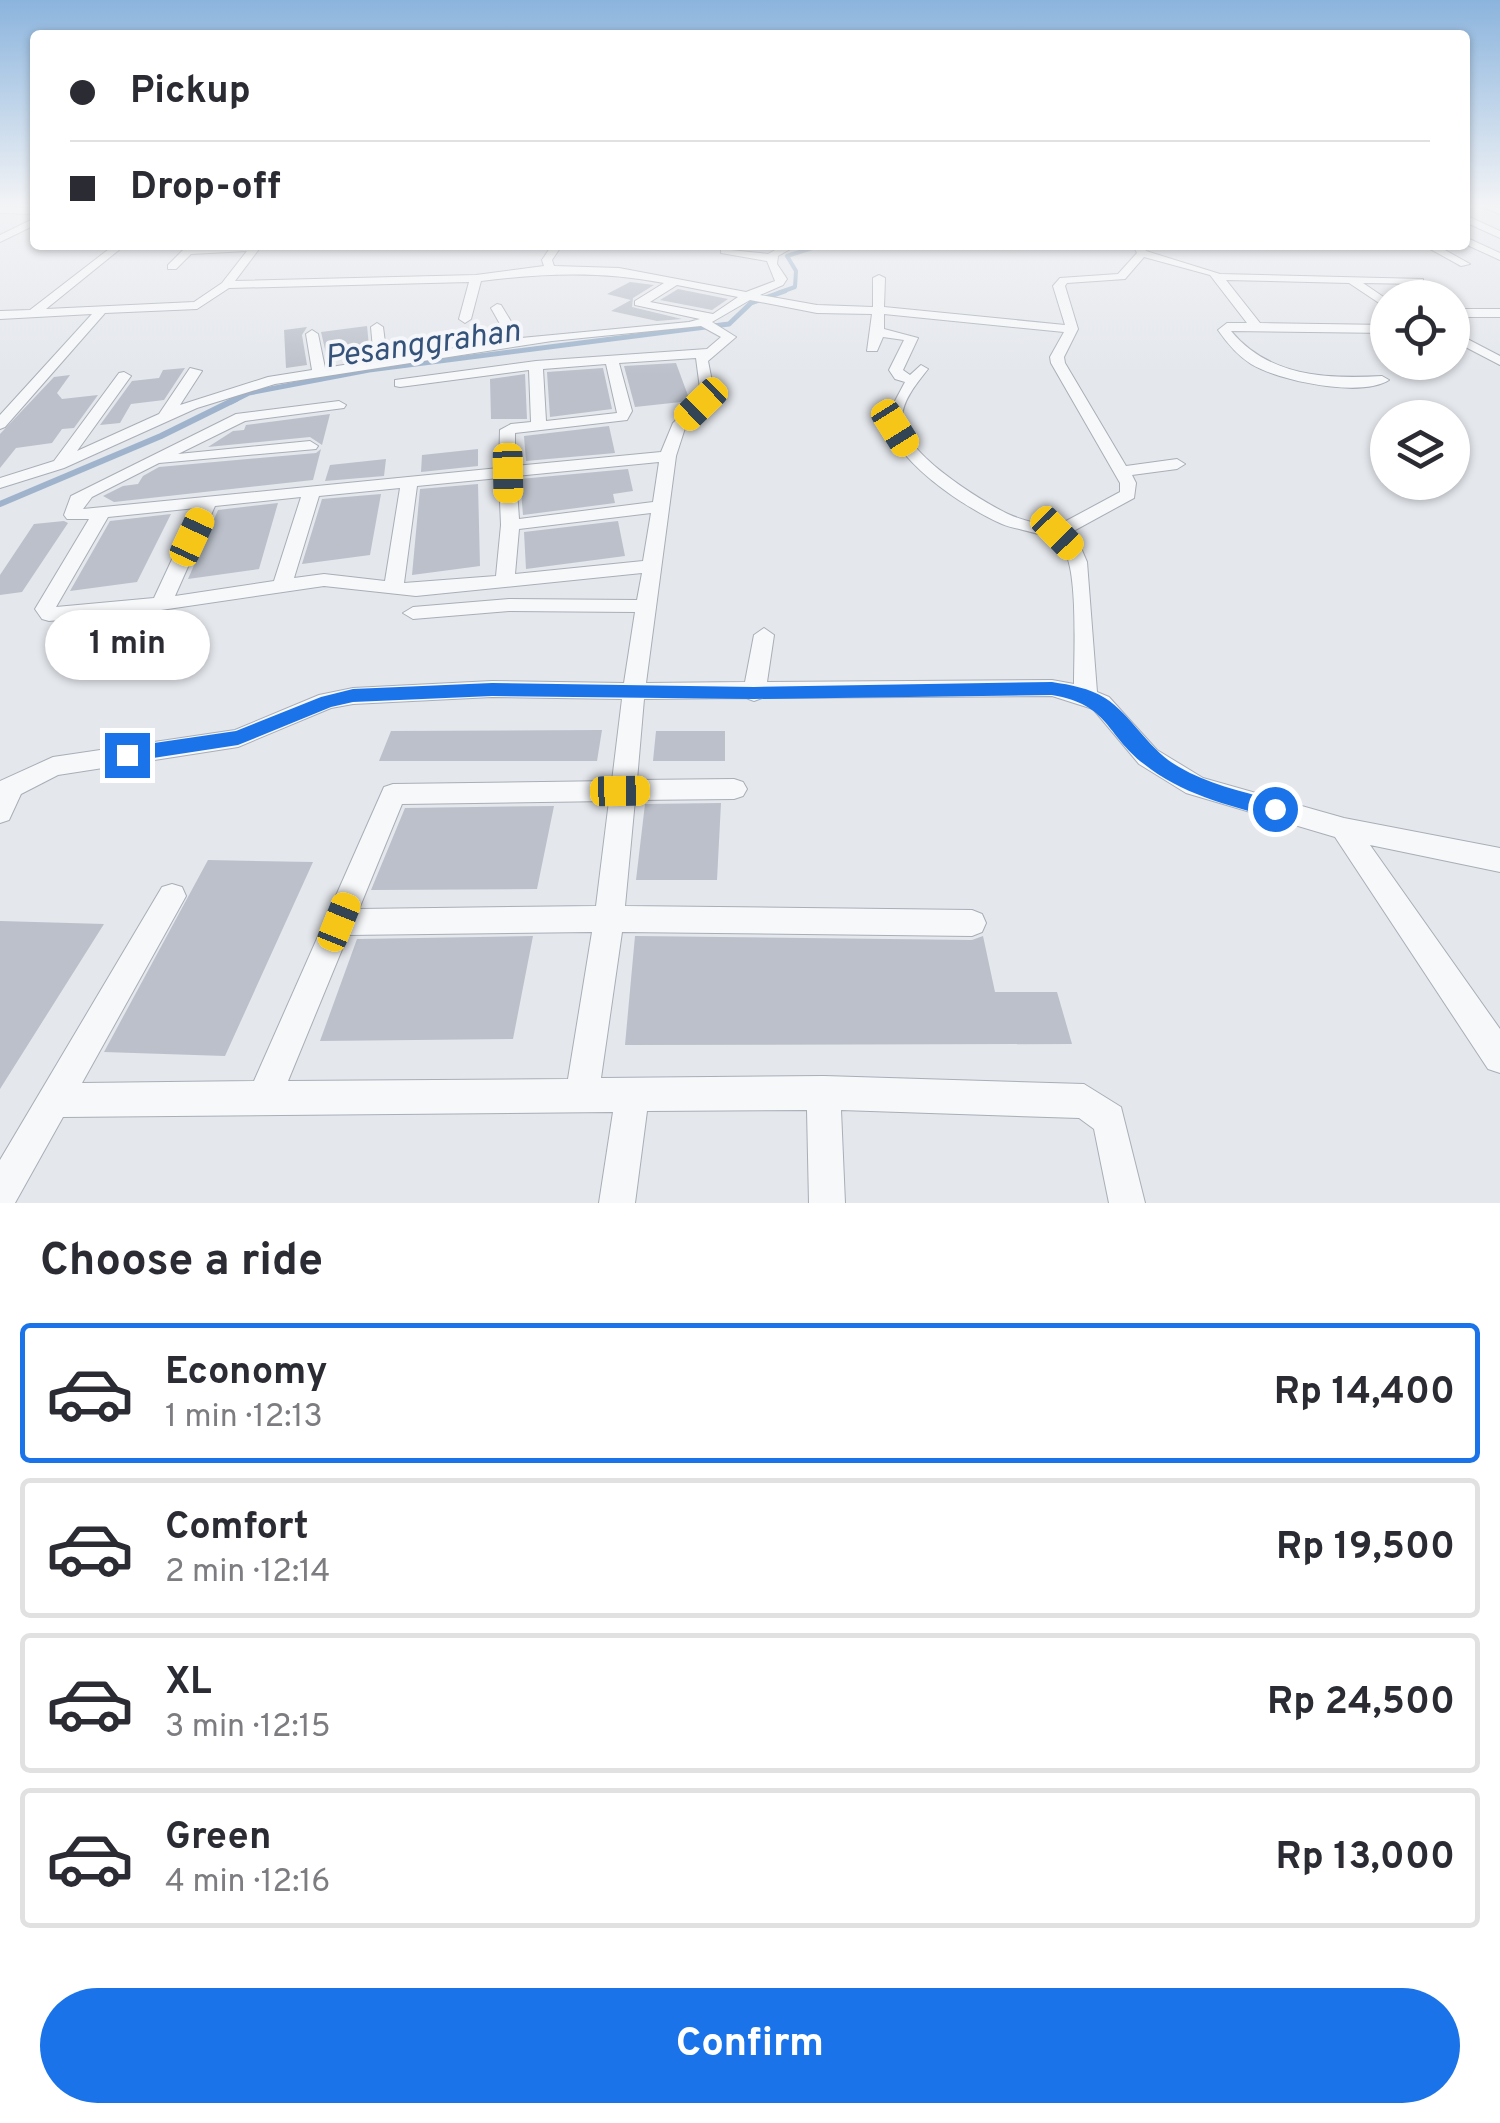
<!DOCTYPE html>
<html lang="en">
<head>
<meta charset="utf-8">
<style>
  :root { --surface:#fff; --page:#f2f2f3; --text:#2b2b33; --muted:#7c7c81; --line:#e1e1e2; --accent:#1a73e8 }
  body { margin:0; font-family:Overpass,sans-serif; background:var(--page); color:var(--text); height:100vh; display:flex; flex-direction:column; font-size:38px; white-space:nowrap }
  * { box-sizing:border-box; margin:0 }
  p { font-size:32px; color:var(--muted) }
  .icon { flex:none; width:55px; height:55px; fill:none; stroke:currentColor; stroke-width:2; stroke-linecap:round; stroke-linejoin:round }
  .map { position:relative; height:1203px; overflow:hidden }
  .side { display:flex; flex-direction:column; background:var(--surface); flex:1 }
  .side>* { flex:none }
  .banner { position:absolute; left:30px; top:30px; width:1440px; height:220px; border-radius:10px; box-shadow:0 2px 8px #0004; display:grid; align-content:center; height:220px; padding:0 40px; background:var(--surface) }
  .controls { position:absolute; left:1370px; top:280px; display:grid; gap:20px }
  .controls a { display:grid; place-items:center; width:100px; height:100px; border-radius:50%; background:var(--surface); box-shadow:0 2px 8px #0004; font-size:50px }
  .end { position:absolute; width:45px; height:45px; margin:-22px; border:12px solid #1a73e8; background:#fff; box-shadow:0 0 0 5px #fff }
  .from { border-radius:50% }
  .bubble { position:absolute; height:70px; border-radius:35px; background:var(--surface); box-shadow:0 2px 8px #0004; font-size:32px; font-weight:700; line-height:70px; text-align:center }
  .car { position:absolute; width:30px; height:60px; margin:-30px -15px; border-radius:12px; box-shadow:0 0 8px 2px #0007; background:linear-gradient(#f5c518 24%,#345 0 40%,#f5c518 0 76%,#345 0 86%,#f5c518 0) }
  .banner b { display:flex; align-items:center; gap:35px; height:95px; font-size:38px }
  .banner b+b { border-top:2px solid var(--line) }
  .banner i { width:25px; height:25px; background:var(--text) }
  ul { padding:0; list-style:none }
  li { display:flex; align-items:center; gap:30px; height:140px; margin:0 20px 15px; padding:0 20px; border:5px solid var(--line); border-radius:10px }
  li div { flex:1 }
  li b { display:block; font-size:38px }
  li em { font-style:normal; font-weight:700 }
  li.active { border-color:var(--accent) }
  li>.icon { width:90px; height:90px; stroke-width:1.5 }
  h2 { padding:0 40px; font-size:45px; line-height:120px }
  .primary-button { display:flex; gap:20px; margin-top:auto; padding:20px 40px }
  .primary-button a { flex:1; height:115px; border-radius:60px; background:var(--accent); color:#fff; font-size:40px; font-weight:700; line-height:115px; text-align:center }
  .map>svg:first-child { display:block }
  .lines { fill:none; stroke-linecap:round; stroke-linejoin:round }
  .stream-far2 { stroke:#9fb4cc; stroke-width:4 }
  .stream-far1 { stroke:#9fb4cc; stroke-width:5 }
  .stream { stroke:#9fb4cc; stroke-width:6 }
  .building { fill:#bbc0ca }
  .street-casing { stroke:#a9aeb7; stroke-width:2 }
  .street { fill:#f7f8fa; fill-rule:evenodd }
  .route { fill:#1a73e8 }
  .labels { text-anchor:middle; stroke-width:8; stroke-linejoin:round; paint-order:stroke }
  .far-water-label { font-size:32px; font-style:italic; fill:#34527a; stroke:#f4f6f9 }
</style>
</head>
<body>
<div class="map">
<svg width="1500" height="1203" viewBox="0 0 1500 1203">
  <rect width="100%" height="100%" fill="#e4e7ec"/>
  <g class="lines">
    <!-- stream-far2 -->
    <path class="stream-far2" d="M778,293L795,287L796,271L787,256L822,245"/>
    <!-- stream-far1 -->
    <path class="stream-far1" d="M231,402L249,393L369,370L729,324L751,303L785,291"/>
    <!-- stream -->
    <path class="stream" d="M0,504L161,436L236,399"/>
  </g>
  <!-- building -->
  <path class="building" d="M630,282L654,285L633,298L632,307L682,319L657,321L611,311L631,300L607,294Z
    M678,289L728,299L712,310L660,300Z
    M367,326L370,356L328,362L321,332Z
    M307,327L302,335L307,365L286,368L284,330Z
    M676,363L690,401L635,407L624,366Z
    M185,368L164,400L131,404L120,423L100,425L132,381L159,378L163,370Z
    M603,368L612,409L550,417L547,372Z
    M525,374L527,419H491L490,379Z
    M70,375L57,393L62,399L98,395L74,428L62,429L52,443L16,448L0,468V434L54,377Z
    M330,414L322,445L310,437L208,447L233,431L244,430L246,425Z
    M609,426L615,453L526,461L524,436Z
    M321,449L313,480L114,502L103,496L123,486L138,484L143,476L159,467L316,453Z
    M478,449V466L421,472L422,455Z
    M386,459L384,476L325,481L330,465Z
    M628,469L633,491L613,494L615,503L523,515L520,479Z
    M478,484L480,566L412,575L420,489Z
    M381,494L370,555L302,564L322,499Z
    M278,503L259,569L188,579L218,510Z
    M171,514L137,582L70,591L110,521Z
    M64,521L68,523L22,592L0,595V575L34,524Z
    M618,521L625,556L526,569L524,532Z
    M602,730L597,761H379L391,731Z
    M656,731H725V761H653Z
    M721,803L717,880H636L645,804Z
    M554,806L537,889L371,890L405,808Z
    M208,860L313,862L225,1056L104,1052Z
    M0,921L104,924L0,1089Z
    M533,936L513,1039L320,1041L357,939Z
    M635,936L972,940L983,936L995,992H1057L1072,1044L625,1045Z"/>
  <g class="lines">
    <defs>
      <path id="street" d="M1483,206L1500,208V214L1485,208Z
        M0,207L35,208V214L0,213Z
        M1465,215L1500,231V238L1465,222Z
        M35,218V225L0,242V235Z
        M1465,237L1500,253V260L1465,244Z
        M76,245H125L46,309L194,302L222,283L247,251L191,254L176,269H168V265L184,249L262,245L235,281L476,275L544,266L542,260L552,245H562L552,260L554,266L619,268L746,292L775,281L767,261L721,253V249L768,254L784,245H797L778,256L777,264L787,279L783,285L760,295L817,305L873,307V278L879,275L885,278L884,307L1065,325L1053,286L1060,278L1118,274L1137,253L1133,245H1143L1146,251L1220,274L1423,279V283L1419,284L1363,283L1388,300V309L1349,283L1226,280L1260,323L1388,325V333L1231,331C1269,377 1327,379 1382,376L1389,380C1361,398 1279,381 1251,364C1237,355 1227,343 1218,330L1227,323H1247L1210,275L1144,257L1125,279L1067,283L1065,286L1078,329L1064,357L1065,363L1126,466L1177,459L1185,464L1177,469L1132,475L1136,483L1134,498L1068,534L1081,548L1087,562L1097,692L1109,697L1157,750L1203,778L1344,818L1500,848V872L1370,845L1500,1029V1073L1488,1069L1335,837L1186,793L1139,764L1093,709L1052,696L762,698L754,701L746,698L644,699L637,780L734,779L743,782L747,789L743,796L734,799L635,800L625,906L972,910L982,914L986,923L982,932L972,936L622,932L601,1078L824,1076L1084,1084L1121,1107L1145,1203H1109L1094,1129L1079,1118L841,1110L845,1203H809L807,1110L647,1111L635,1203H599L613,1112L63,1117L15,1203H0V1160L162,887L172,884L182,887L186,896L82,1083L254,1081L384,787L393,784L612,781L622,699L492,697L353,704L331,708L238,747L58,775L21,794L9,820L0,823V781L53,757L235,730L319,695L353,688L492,681L624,683L635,612L509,611L413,619L403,613L413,607L509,599L637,600L642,573L416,596L324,586L161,610L49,621L42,619L35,609L89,519H67L64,515L71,496L236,414L339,401L346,405L344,408L245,421L178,454L310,441L318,446L316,449L159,463L92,497L83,509L499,468L500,430L511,424L531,422L529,370L400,387L395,386V380L536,361L707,349L721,337L701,326L552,341L275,384L197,408L64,468L0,488V478L54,461L119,373L124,372L131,376L77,451L159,414L190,368L202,371L180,405L268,377L312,370L306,334L312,330L318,334L325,368L374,360L371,327L377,323L383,327L387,358L509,340L491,308L497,304L501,305L521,338L689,322L700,319L635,305V301L664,283C602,271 544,273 481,281L471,319L465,323L459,319L469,282L229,288L197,309L105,313L5,427L0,429V415L92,314L0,319V311L30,310L109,249ZM677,285L738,297L713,314L650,302ZM750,300L817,313L872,314L867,351H877L883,337L904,340L889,370L895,379L905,382L887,416C888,458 967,509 1002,524C1021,532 1054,532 1065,552C1078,576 1074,655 1074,684L1052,680L767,682L774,635L764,628L754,635L745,682L646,683L676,456L685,428L715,397L708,361L736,337L712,322ZM884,314L1064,332L1050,357L1051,363L1120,483V492L1053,528C1038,523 1023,521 1008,514C981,501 899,451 902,417C903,399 918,382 928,369L921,365L910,375L903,370L918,338L884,329ZM696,358L701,396L673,423L661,452L515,466V433L627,420L632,411L619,363ZM606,364L617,413L546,421L543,369ZM659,462L653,502L519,519L516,476ZM499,478L501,525L496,576L404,583L417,486ZM400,488L385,581L324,574L294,578L319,496ZM301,497L274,581L175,596L215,506ZM196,508L154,598L56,607L108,517ZM651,513L643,561L515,574L519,529ZM609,801L596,906L359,909L402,804ZM592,932L568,1079L288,1081L348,935Z
        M1423,245H1436L1470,264L1461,266Z
        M1452,309H1500V317H1452Z
        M1452,331L1500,356V365L1452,340Z"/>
    </defs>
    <!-- street casing -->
    <use href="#street" class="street-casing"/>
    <!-- street -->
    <use href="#street" class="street"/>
  </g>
  <!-- sky -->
  <linearGradient id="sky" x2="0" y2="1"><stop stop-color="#8bb4dd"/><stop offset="0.55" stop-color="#f3f4f6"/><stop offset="1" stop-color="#f3f4f6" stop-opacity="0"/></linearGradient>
  <rect width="1500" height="374" fill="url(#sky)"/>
  <!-- route -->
  <path class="route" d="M1052,682C1071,685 1089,688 1105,698C1133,716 1148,750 1179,767C1211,786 1247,792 1282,803L1285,809L1282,815L1275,818C1230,806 1181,794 1144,764C1105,734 1110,705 1052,695L754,699L492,696L353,702L331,707L238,745L127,762L117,755L127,747L236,731L321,697L353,689L492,683L754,687Z"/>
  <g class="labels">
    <!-- far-water labels -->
    <g class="far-water-label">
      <text transform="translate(422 343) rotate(-8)" y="11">Pesanggrahan</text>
    </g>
  </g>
</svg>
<div class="controls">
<a><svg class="icon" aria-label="locate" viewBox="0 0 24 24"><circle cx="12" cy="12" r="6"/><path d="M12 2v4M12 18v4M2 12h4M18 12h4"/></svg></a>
<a><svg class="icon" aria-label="layers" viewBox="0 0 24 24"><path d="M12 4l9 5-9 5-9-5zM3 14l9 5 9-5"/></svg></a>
</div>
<i class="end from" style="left:1275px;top:809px"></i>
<i class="end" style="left:127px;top:755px"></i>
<div class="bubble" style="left:45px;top:610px;width:165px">1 min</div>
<i class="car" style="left:701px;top:404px;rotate:226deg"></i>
<i class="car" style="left:895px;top:428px;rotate:148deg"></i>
<i class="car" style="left:508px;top:473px;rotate:179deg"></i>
<i class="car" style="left:1057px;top:533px;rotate:136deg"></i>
<i class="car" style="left:192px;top:537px;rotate:25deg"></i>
<i class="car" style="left:620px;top:791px;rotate:89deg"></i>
<i class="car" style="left:339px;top:922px;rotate:22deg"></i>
<div class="banner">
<b><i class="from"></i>Pickup</b>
<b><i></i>Drop-off</b>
</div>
</div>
<section class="side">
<h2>Choose a ride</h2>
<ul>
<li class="active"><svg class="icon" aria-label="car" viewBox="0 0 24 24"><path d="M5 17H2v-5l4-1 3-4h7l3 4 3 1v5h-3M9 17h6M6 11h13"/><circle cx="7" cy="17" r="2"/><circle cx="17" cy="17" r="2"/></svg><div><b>Economy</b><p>1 min · 12:13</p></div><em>Rp 14,400</em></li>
<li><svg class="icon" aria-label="car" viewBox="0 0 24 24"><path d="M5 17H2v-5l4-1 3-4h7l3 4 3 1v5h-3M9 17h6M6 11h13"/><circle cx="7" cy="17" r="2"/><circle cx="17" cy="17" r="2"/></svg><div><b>Comfort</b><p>2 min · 12:14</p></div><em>Rp 19,500</em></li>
<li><svg class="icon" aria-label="car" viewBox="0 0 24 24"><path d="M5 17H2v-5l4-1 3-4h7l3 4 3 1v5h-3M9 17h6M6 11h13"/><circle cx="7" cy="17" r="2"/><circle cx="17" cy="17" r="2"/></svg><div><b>XL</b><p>3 min · 12:15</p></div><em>Rp 24,500</em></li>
<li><svg class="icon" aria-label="car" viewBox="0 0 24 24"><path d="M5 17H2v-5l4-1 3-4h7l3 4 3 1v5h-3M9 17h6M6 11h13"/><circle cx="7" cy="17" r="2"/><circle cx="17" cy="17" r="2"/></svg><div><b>Green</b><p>4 min · 12:16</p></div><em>Rp 13,000</em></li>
</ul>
<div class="primary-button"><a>Confirm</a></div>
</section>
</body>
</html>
